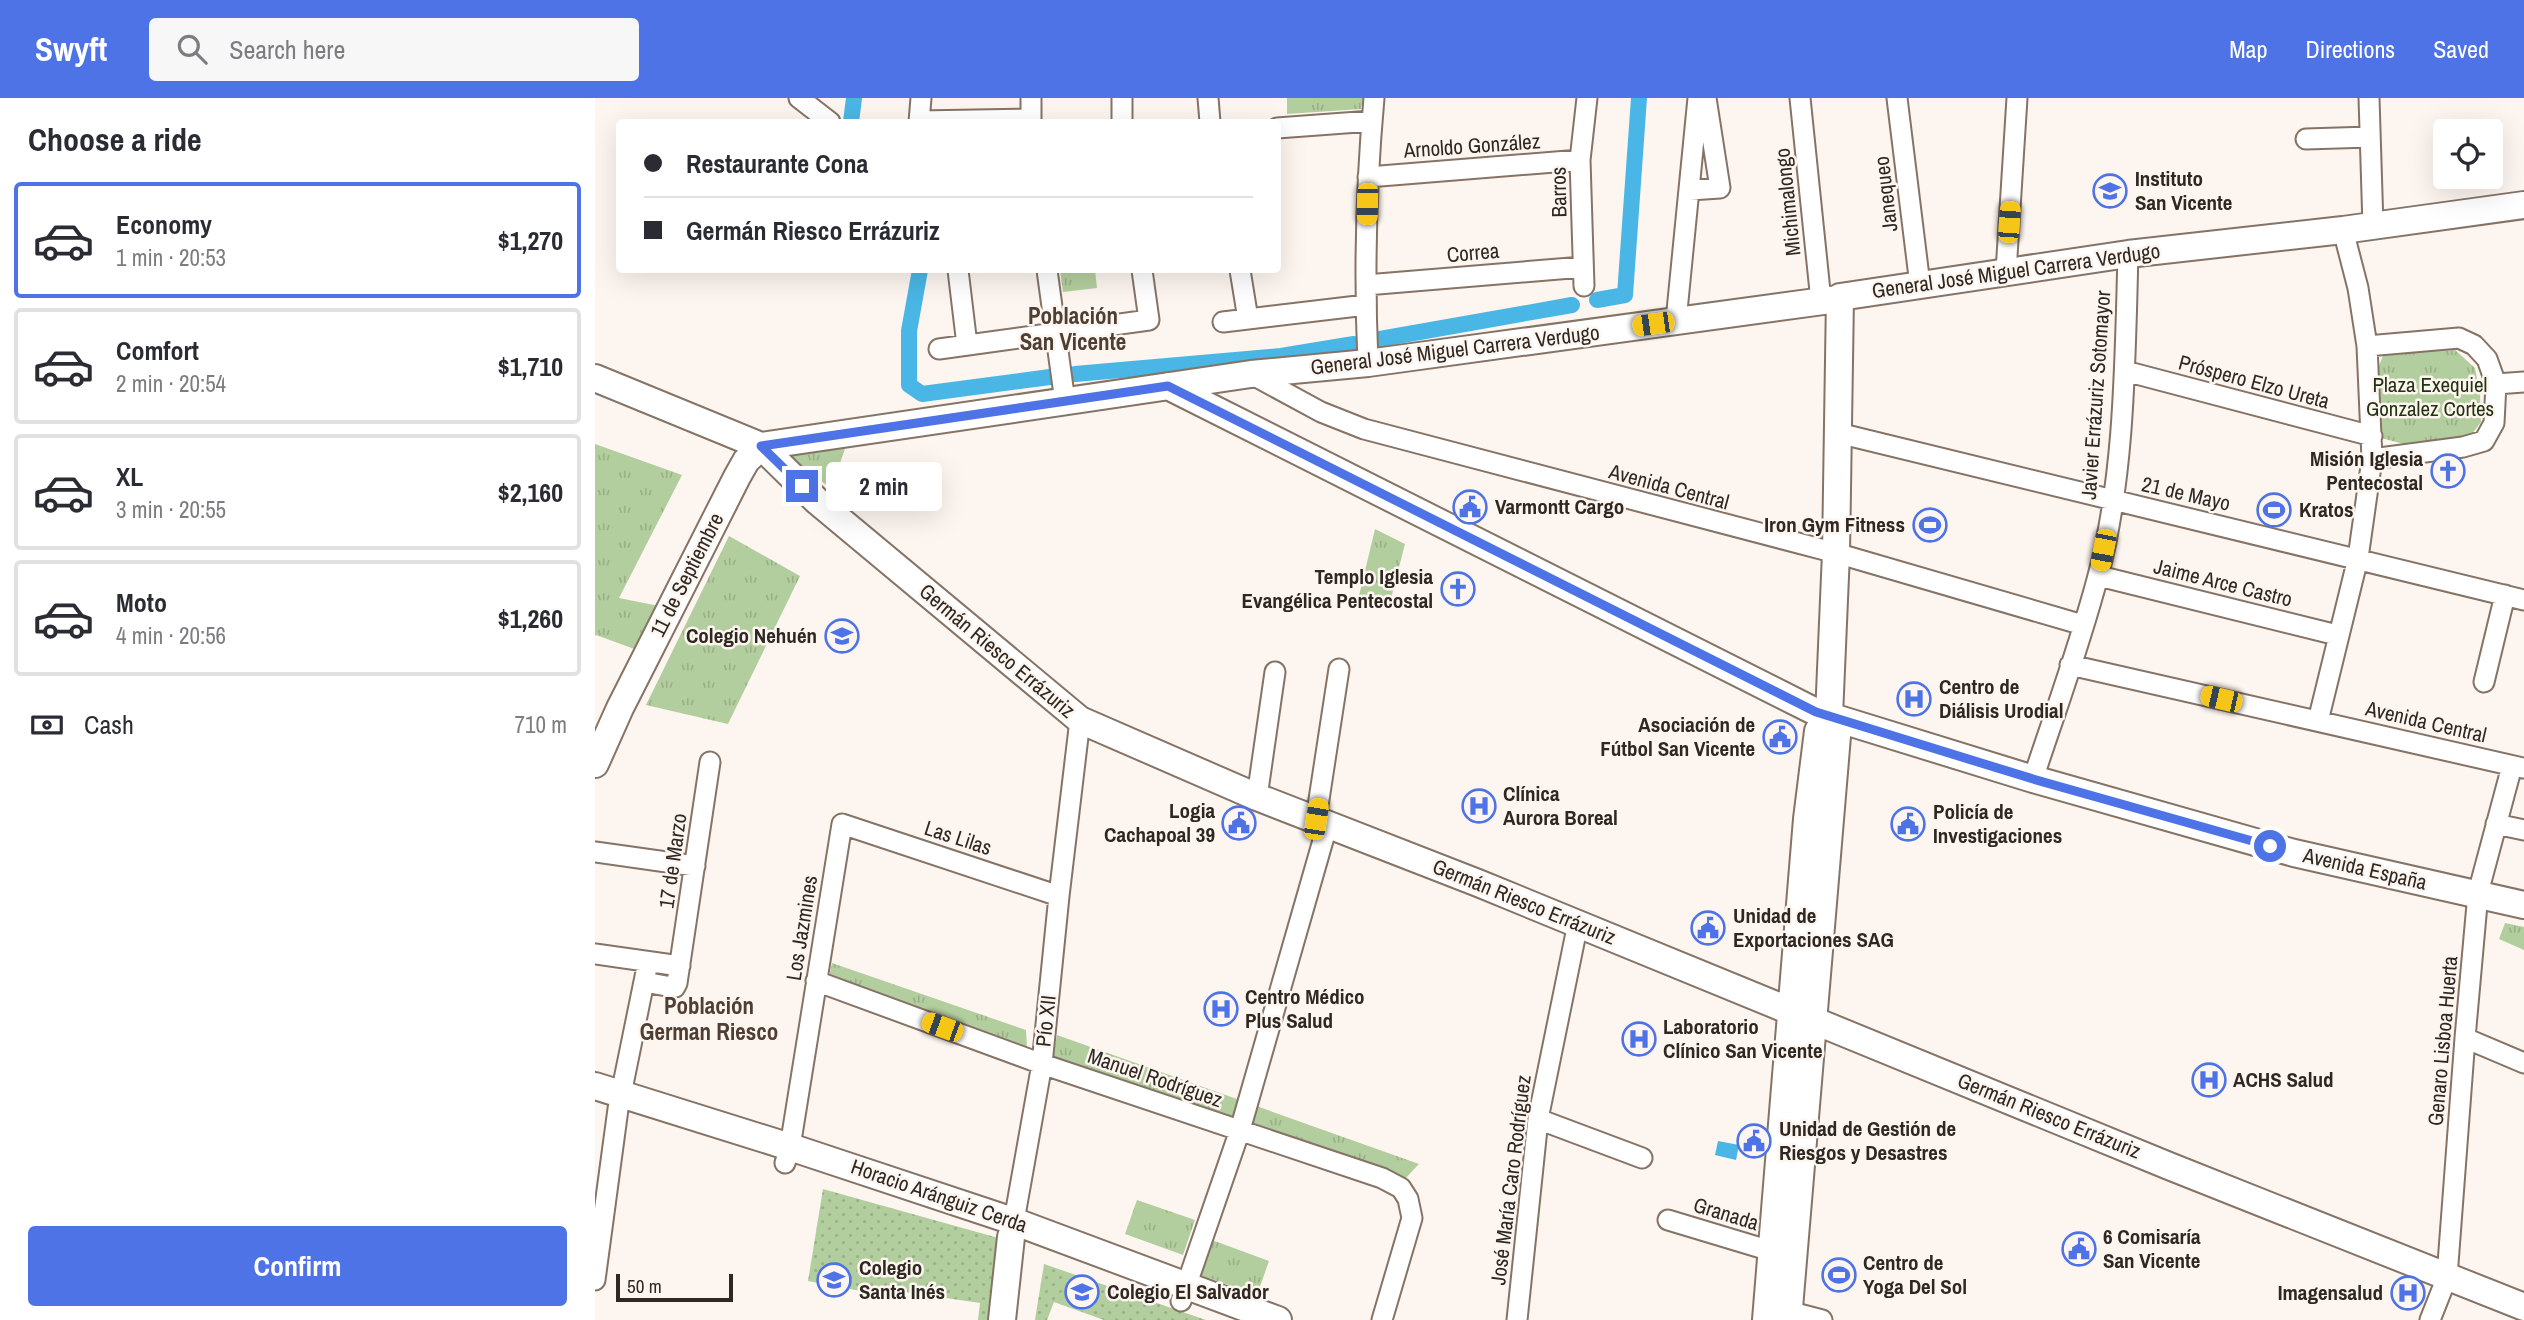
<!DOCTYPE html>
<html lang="en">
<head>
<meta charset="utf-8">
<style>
  :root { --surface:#fff; --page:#f7f7f7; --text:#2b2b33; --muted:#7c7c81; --line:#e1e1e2; --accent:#4d73e7 }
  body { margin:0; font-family:"Archivo Narrow",sans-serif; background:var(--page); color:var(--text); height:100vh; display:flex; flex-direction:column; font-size:26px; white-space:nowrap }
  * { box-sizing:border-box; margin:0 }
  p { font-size:23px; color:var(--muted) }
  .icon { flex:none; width:38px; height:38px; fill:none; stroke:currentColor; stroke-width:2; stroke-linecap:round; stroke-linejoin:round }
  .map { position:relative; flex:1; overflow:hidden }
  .drawer { display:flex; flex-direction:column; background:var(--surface); width:595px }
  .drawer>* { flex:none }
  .top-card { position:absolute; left:21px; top:21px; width:665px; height:154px; border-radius:7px; box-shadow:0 7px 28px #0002; display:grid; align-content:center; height:154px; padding:0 28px; background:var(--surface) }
  .tools { position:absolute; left:1838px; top:21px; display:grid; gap:14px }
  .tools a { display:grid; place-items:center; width:70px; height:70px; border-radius:7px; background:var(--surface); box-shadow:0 7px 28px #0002; font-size:35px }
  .scale { position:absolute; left:21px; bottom:18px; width:117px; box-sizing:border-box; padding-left:7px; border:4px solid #2f2722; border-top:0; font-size:19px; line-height:24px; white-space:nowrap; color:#2f2722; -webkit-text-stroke:5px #fdf5ef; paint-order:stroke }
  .end { position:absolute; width:32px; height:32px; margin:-16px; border:9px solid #4d73e7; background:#fff; box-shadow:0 0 0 4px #fff }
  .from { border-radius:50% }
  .bubble { position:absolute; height:49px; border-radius:7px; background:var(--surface); box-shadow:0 7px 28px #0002; font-size:23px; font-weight:700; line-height:49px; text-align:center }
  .car { position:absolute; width:21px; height:42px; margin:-21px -10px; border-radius:9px; box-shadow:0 0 5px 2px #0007; background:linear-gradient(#f5c518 24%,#345 0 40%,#f5c518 0 76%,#345 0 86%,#f5c518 0) }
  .top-card b { display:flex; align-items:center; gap:24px; height:66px; font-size:26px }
  .top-card b+b { border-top:2px solid var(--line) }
  .top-card i { width:18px; height:18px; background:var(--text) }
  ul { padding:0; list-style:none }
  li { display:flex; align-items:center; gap:21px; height:116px; margin:0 14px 10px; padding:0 14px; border:4px solid var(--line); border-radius:7px }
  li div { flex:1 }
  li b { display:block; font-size:26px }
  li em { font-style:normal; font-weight:700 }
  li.selected { border-color:var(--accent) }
  li>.icon { width:63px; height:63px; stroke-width:1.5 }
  h2 { padding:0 28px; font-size:32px; line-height:84px }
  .pay { display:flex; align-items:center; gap:18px; height:77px; padding:0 28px; font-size:26px }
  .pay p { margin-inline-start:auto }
  .button { display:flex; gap:14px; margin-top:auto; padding:14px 28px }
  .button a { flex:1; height:80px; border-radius:7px; background:var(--accent); color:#fff; font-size:28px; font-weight:700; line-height:80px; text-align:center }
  header { display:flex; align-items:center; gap:42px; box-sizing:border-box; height:98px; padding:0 35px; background:var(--accent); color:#fff }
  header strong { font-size:33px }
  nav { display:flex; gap:38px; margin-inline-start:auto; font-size:24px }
  .search { width:490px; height:63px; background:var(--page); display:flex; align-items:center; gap:18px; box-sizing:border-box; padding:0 24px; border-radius:7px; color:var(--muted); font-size:26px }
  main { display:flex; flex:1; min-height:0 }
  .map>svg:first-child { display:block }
  .grass { fill:url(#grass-tufts) }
  .garden { fill:url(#garden-dots) }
  .water { fill:#49b6e5 }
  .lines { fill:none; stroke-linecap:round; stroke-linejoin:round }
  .canal { stroke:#49b6e5; stroke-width:16 }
  .street-casing { stroke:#857366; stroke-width:23 }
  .secondary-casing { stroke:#857366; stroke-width:30 }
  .street { stroke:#fff; stroke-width:19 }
  .secondary { stroke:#fff; stroke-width:26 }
  .route { stroke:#4d73e7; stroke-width:9 }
  .labels { text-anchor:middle; stroke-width:5; stroke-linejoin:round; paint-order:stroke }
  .street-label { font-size:21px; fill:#2f2722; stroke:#fdf5ef }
  .poi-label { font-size:21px; font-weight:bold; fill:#2f2722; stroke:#fdf5ef; text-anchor:start }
  .park-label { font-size:21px; fill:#231; stroke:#fdf5ef }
  .neighbourhood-label { font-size:23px; font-weight:bold; fill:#4f3e33; stroke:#fdf5ef }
</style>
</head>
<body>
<header>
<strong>Swyft</strong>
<div class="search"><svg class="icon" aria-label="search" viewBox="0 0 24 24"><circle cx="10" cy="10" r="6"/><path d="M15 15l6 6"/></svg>Search here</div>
<nav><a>Map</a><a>Directions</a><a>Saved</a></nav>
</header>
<main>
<section class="drawer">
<h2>Choose a ride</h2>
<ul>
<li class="selected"><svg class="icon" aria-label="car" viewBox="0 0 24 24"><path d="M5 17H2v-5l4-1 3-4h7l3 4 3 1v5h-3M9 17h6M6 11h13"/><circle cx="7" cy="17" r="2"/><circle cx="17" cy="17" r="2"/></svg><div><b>Economy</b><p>1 min · 20:53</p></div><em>$1,270</em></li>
<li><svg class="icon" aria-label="car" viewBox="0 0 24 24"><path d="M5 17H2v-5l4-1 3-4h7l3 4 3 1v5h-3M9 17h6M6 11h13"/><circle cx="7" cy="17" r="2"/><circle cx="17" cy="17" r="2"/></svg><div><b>Comfort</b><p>2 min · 20:54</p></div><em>$1,710</em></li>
<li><svg class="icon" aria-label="car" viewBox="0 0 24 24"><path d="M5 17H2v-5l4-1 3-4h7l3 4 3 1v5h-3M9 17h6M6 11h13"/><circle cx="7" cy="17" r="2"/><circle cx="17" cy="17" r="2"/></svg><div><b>XL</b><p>3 min · 20:55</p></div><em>$2,160</em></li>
<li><svg class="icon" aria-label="car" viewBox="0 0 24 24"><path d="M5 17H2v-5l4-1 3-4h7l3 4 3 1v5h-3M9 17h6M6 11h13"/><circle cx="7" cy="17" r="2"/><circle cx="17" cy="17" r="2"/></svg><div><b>Moto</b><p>4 min · 20:56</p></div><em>$1,260</em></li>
</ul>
<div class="pay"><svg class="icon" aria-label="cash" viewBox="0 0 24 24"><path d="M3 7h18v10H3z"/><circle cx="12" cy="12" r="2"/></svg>Cash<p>710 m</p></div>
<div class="button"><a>Confirm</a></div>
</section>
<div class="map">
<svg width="1929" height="1222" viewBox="0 0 1929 1222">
  <defs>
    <pattern id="grass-tufts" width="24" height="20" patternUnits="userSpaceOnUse" patternTransform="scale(1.75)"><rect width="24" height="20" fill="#b3ce9e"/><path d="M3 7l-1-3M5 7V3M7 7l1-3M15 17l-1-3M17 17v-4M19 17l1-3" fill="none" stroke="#9ab188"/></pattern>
    <pattern id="garden-dots" width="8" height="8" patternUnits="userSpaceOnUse" patternTransform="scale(1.75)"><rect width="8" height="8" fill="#b3ce9e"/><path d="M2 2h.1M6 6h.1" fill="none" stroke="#9ab188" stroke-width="1.8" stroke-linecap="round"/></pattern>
  </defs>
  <rect width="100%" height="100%" fill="#fdf5ef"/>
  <!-- grass -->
  <path class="grass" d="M692,0H768L766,11L692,16Z
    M465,172H500L502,190L468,194Z
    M1860,252L1880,270L1885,296L1886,324L1873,341L1812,347L1783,339L1780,278L1789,255Z
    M0,346L87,377L24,500L69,509L45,553L1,537L0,538Z
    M250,351L236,390L185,354Z
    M780,431L810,446L793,512L763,502Z
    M134,438L205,478L133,626L51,607Z
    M1910,825L1929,829V852L1904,841Z
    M237,865L431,932L432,950L234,880Z
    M462,937L824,1066L809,1082L457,964Z
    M542,1102L600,1122L588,1157L530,1136Z
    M617,1142L674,1163L662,1197L605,1177Z"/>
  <!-- garden -->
  <path class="garden" d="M228,1091L407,1141L397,1222H383L385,1205L303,1193L302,1200L213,1183Z
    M449,1166L611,1222H509L459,1204L452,1222H440Z"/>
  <!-- water -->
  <path class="water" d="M1123,1043L1144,1047L1141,1062L1120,1057Z"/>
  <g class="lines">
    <!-- canal -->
    <path class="canal" d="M256,24L259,0
      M325,172L314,233V287L327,296L455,279
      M1002,202L1030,197L1044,0
      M785,241L977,207
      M480,276L686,258L759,246"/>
    <defs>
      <path id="street" d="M204,0L235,24
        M436,0V24
        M613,0L615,24
        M1205,0L1226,203
        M1302,0L1325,187
        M1774,0L1778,128
        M324,23L436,21
        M527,23V0
        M324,24L326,0
        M682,30L777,23
        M1711,41L1775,39
        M773,79L985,62
        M1095,92L1125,90L1111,0
        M363,172L372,247
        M452,172L470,304
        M645,172L653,221
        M1411,174L1422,0
        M771,187L988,169
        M989,188L985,62L992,0
        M1081,223L1103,0
        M628,224L771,207
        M1772,248L1864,240L1879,247L1892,261L1901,286L1899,325L1889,343L1868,349L1777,361
        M344,251L554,222L547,172
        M773,265C769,177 771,88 779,0
        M1530,273L1777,338
        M656,276L726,314L769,331L1241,455L1488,527
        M1901,286L1929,284
        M1243,335L1929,502
        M1504,478L1742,537
        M1475,567L1928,670
        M1889,584L1910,497
        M1723,623L1763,460L1777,361L1772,248L1763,190L1748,132
        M1438,681C1460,614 1485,547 1503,478C1530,377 1530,260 1533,156
        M662,699L680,574
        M721,721L744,571
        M1901,726L1929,732
        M0,754L100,768
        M0,856L85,868
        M221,883L447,966L787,1080L806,1090L813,1101L817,1120L787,1222
        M49,884L77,889H80L82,885L115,664
        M1870,940L1929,965
        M943,1021L1047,1060
        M190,1065L195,1049L247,726L464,798
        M1073,1122L1176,1153
        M417,1134L447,966L464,798L485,622
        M0,1182L23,1011L53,864
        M586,1203L645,1032L733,725
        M1181,1210L1227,1222
        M922,1222L943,1021L983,825
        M1835,1222L1852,1179L1870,940L1883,795L1917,668"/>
      <path id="secondary" d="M0,280L166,348L222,403L485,622L662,699L883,785L1574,1068L1929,1209
        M573,288L1221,614L1438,681L1699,755L1929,807
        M166,348L656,276L773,265L1243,201L1245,199L1533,156L1748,132L1929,107
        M0,666L25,610L142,379L151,363L166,348
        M0,988L195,1049L418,1123L683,1222
        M407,1222L416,1139
        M1171,1222L1212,721L1223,633L1234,618
        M1193,1222L1242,638L1234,618L1241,455L1245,199"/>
    </defs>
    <!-- street casing -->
    <use href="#street" class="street-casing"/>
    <!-- secondary casing -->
    <use href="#secondary" class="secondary-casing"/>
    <!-- street -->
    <use href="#street" class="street"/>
    <!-- secondary -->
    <use href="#secondary" class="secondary"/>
  </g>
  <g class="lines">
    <!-- route -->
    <path class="route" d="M207,388L166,348L573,288L1221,614L1438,681L1675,748"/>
  </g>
  <!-- icons -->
  <defs>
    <symbol id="school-ring" viewBox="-11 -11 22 22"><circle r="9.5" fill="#fdf5ef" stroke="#4d73e7" stroke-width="1.5"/><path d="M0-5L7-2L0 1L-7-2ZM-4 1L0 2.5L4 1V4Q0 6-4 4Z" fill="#4d73e7"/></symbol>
    <symbol id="church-ring" viewBox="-11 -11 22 22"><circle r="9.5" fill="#fdf5ef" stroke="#4d73e7" stroke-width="1.5"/><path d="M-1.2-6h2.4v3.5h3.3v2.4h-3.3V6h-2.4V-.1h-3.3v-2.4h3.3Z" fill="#4d73e7"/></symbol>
    <symbol id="civic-ring" viewBox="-11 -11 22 22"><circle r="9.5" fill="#fdf5ef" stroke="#4d73e7" stroke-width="1.5"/><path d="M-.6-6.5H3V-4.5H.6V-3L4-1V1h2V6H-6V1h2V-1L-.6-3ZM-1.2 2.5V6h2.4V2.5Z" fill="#4d73e7"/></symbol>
    <symbol id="stadium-ring" viewBox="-11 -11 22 22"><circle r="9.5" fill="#fdf5ef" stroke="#4d73e7" stroke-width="1.5"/><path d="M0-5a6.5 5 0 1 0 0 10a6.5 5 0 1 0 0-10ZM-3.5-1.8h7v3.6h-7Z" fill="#4d73e7"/></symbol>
    <symbol id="hospital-ring" viewBox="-11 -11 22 22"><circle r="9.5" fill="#fdf5ef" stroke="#4d73e7" stroke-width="1.5"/><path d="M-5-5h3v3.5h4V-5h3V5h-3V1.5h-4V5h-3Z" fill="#4d73e7"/></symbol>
  </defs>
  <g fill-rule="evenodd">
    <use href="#school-ring" x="1496" y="74" width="38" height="38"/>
    <use href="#church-ring" x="1834" y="354" width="38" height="38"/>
    <use href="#civic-ring" x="856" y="390" width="38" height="38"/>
    <use href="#stadium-ring" x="1660" y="393" width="38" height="38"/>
    <use href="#stadium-ring" x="1316" y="408" width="38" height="38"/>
    <use href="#church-ring" x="844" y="472" width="38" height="38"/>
    <use href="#school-ring" x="228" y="519" width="38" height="38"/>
    <use href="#hospital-ring" x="1300" y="582" width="38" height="38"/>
    <use href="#civic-ring" x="1166" y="620" width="38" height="38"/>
    <use href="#hospital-ring" x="865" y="689" width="38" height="38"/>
    <use href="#civic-ring" x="625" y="706" width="38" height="38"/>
    <use href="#civic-ring" x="1294" y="707" width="38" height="38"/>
    <use href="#civic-ring" x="1094" y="811" width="38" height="38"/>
    <use href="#hospital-ring" x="607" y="892" width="38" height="38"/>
    <use href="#hospital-ring" x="1025" y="922" width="38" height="38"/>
    <use href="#hospital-ring" x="1595" y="963" width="38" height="38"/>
    <use href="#civic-ring" x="1140" y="1024" width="38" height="38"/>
    <use href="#civic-ring" x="1465" y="1132" width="38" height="38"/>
    <use href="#stadium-ring" x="1225" y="1158" width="38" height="38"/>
    <use href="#school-ring" x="220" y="1163" width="38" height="38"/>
    <use href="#school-ring" x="468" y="1175" width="38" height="38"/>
    <use href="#hospital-ring" x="1794" y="1176" width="38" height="38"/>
  </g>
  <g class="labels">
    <!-- street labels -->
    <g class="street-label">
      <text transform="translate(877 48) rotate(-4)" y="7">Arnoldo González</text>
      <text transform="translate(964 94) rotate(-91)" y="7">Barros</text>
      <text transform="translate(1291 96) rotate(-97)" y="7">Janequeo</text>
      <text transform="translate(1193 104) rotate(-96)" y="7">Michimalongo</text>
      <text transform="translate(878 155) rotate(-5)" y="7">Correa</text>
      <text transform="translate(1421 173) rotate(-8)" y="7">General José Miguel Carrera Verdugo</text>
      <text transform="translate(860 252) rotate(-7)" y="7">General José Miguel Carrera Verdugo</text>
      <text transform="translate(1659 284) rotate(15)" y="7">Próspero Elzo Ureta</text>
      <text transform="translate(1501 297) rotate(-86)" y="7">Javier Errázuriz Sotomayor</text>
      <text transform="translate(1074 389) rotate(15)" y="7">Avenida Central</text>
      <text transform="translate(1591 396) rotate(13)" y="7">21 de Mayo</text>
      <text transform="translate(92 477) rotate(-63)" y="7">11 de Septiembre</text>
      <text transform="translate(1628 485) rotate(14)" y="7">Jaime Arce Castro</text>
      <text transform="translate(402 553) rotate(40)" y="7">Germán Riesco Errázuriz</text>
      <text transform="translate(1831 624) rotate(13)" y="7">Avenida Central</text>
      <text transform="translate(363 740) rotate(18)" y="7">Las Lilas</text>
      <text transform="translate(78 763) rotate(-82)" y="7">17 de Marzo</text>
      <text transform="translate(1770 771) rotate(13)" y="7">Avenida España</text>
      <text transform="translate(929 804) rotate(22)" y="7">Germán Riesco Errázuriz</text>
      <text transform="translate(207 830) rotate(-81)" y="7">Los Jazmines</text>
      <text transform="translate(451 923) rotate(-84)" y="7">Pío XII</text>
      <text transform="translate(1848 943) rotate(-85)" y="7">Genaro Lisboa Huerta</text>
      <text transform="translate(560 980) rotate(19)" y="7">Manuel Rodríguez</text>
      <text transform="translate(1454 1018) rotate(22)" y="7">Germán Riesco Errázuriz</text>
      <text transform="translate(916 1082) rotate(-83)" y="7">José María Caro Rodríguez</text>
      <text transform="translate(344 1098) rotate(19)" y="7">Horacio Aránguiz Cerda</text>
      <text transform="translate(1131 1116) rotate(17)" y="7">Granada</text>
    </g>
    <!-- poi labels -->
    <g class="poi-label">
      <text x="1540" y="88">Instituto<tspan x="1540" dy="24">San Vicente</tspan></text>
      <text x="1828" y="368" text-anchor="end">Misión Iglesia<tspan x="1828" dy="24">Pentecostal</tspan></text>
      <text x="900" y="416">Varmontt Cargo</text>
      <text x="1704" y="419">Kratos</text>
      <text x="1310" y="434" text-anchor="end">Iron Gym Fitness</text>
      <text x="838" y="486" text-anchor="end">Templo Iglesia<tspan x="838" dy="24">Evangélica Pentecostal</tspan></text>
      <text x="222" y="545" text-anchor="end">Colegio Nehuén</text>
      <text x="1344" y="596">Centro de<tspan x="1344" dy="24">Diálisis Urodial</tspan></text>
      <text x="1160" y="634" text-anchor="end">Asociación de<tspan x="1160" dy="24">Fútbol San Vicente</tspan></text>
      <text x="908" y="703">Clínica<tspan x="908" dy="24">Aurora Boreal</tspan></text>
      <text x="620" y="720" text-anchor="end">Logia<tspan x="620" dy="24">Cachapoal 39</tspan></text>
      <text x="1338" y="721">Policía de<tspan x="1338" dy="24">Investigaciones</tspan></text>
      <text x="1138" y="825">Unidad de<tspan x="1138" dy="24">Exportaciones SAG</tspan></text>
      <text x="650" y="906">Centro Médico<tspan x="650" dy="24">Plus Salud</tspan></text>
      <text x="1068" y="936">Laboratorio<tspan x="1068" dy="24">Clínico San Vicente</tspan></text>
      <text x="1638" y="989">ACHS Salud</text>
      <text x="1184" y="1038">Unidad de Gestión de<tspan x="1184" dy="24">Riesgos y Desastres</tspan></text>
      <text x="1508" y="1146">6 Comisaría<tspan x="1508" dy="24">San Vicente</tspan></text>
      <text x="1268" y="1172">Centro de<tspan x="1268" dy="24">Yoga Del Sol</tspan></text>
      <text x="264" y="1177">Colegio<tspan x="264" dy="24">Santa Inés</tspan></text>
      <text x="512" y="1201">Colegio El Salvador</text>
      <text x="1788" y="1202" text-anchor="end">Imagensalud</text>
    </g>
    <!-- park labels -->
    <g class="park-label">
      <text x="1835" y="294">Plaza Exequiel<tspan x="1835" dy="24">Gonzalez Cortes</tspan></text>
    </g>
    <!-- neighbourhood labels -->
    <g class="neighbourhood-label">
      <text x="478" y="226">Población<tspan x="478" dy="26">San Vicente</tspan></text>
      <text x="114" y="916">Población<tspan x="114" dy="26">German Riesco</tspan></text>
    </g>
  </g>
</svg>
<div class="tools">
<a><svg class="icon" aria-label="locate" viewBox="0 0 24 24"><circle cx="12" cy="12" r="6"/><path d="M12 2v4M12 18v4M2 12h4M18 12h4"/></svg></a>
</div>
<div class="scale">50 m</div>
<i class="end from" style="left:1675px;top:748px"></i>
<i class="end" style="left:207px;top:388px"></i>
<div class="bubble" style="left:231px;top:364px;width:116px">2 min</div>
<i class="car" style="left:772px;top:106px;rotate:181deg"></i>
<i class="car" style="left:1414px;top:124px;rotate:4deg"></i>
<i class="car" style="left:1058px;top:226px;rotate:262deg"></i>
<i class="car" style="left:1508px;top:452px;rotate:191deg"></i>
<i class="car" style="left:1626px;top:601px;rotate:283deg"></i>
<i class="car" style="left:721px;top:721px;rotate:9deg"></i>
<i class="car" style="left:347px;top:929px;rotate:290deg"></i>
<div class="top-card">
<b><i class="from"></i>Restaurante Cona</b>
<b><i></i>Germán Riesco Errázuriz</b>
</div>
</div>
</main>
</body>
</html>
